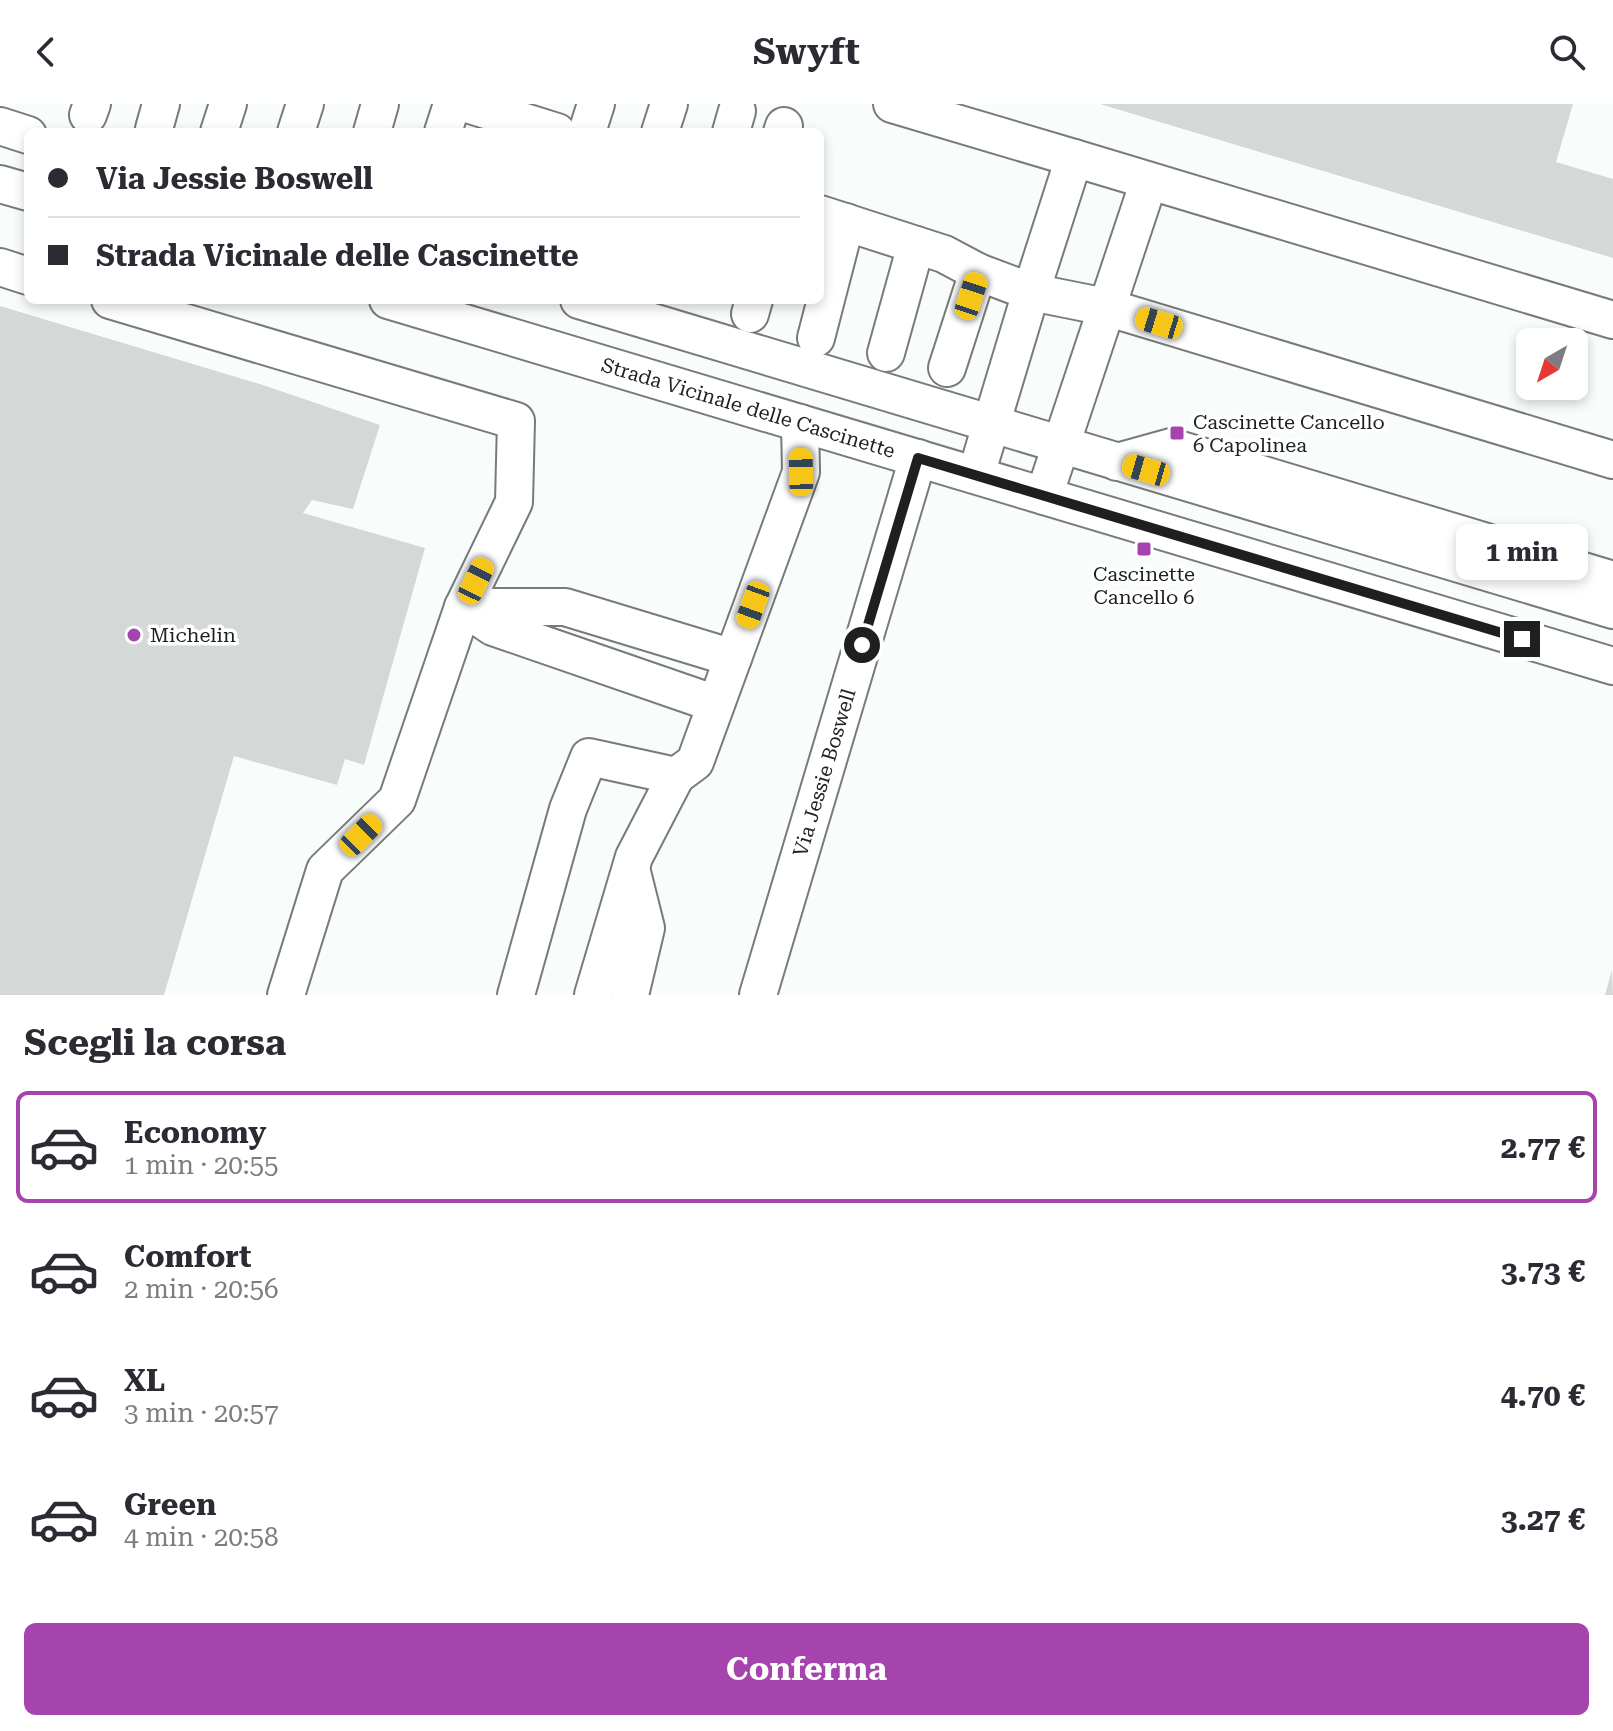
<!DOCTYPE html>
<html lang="it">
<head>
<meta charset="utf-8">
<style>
  :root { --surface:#fff; --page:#f7f7f7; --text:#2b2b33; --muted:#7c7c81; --line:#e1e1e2; --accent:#a444ac }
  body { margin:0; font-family:"Roboto Serif",serif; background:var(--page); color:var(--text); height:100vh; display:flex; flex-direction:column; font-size:30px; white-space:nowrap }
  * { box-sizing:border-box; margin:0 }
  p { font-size:26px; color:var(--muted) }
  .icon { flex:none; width:44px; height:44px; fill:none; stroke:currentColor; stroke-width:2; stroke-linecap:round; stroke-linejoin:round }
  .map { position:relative; height:891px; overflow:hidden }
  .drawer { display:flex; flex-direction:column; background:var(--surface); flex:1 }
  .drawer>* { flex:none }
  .guide { position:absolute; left:24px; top:24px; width:800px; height:176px; border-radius:12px; box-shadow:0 4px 12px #0003; display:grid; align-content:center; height:176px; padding:0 24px; background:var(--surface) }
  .needle { width:52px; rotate:219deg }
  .controls { position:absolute; left:1516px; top:224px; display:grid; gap:16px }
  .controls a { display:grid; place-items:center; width:72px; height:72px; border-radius:12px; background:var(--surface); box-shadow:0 4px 12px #0003; font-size:40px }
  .end { position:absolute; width:36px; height:36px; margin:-18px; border:10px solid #1e201f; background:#fff; box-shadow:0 0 0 4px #fff }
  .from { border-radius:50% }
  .bubble { position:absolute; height:56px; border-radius:12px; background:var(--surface); box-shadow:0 4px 12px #0003; font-size:26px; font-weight:700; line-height:56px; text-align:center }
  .car { position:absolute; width:24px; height:48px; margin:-24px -12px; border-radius:10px; box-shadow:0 0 6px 2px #0007; background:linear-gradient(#f5c518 24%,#345 0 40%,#f5c518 0 76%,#345 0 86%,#f5c518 0) }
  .guide b { display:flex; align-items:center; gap:28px; height:76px; font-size:30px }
  .guide b+b { border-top:2px solid var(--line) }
  .guide i { width:20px; height:20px; background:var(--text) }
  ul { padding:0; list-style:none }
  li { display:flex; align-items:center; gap:24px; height:112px; margin:0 16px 12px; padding:0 8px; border:4px solid transparent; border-radius:12px }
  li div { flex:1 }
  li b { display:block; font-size:30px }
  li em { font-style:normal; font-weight:700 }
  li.selected { border-color:var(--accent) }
  li>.icon { width:72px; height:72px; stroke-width:1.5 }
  h2 { padding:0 24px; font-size:36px; line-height:96px }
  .button { display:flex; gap:16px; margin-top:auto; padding:16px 24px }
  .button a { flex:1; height:92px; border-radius:12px; background:var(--accent); color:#fff; font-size:32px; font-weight:700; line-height:92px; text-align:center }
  header { display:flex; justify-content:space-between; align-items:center; height:104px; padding:0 24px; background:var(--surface); font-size:36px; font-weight:700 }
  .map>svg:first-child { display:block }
  .building { fill:#d4d8d7 }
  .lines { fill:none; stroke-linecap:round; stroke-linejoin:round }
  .minor-casing { stroke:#777b7a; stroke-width:40 }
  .minor { stroke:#fff; stroke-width:36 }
  .route { stroke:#1e201f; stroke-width:10 }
  .poi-dot { fill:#a444ac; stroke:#fff; stroke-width:3 }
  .labels { text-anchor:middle; stroke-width:7; stroke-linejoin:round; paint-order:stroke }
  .street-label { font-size:20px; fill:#1e201f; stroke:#fff }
  .poi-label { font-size:20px; fill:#1e201f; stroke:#fff; text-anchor:start }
</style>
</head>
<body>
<header><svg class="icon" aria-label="back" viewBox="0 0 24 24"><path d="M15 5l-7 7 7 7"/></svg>Swyft<svg class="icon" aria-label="search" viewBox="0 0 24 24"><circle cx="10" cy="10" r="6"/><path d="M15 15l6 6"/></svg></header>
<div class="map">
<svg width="1613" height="891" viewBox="0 0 1613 891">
  <rect width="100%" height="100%" fill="#f8fcfb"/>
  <!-- building -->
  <path class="building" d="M1100,0H1573L1556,58L1613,75V154Z
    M0,202L263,281L380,321L353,405L312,396L303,409L425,444L364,661L345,655L337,681L234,652L164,891H0Z
    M1612,866L1613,891H1605Z"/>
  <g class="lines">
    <defs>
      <g id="minor">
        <path d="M467,0L557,28"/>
        <path d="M892,0L1074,54"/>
        <path d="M88,11L92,0"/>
        <path d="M0,22L28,31"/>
        <path d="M154,25L161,0"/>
        <path d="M219,28L228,0"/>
        <path d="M296,28L305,0"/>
        <path d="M372,28L380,0"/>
        <path d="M443,28L452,0"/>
        <path d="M587,28L596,0"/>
        <path d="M660,28L669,0"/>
        <path d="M731,28L737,7"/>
        <path d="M782,28L784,22"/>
        <path d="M0,80L28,88"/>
        <path d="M820,110L944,150L978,168L1031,188L976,371"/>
        <path d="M0,163L28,172"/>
        <path d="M110,196L516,317L514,398L463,503L397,696L325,766L286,891"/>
        <path id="s1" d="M388,196L1613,562"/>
        <path d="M579,196L1613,506"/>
        <path d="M750,210L754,196"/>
        <path d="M1613,216L1074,54L1031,188L1106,203L1613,356"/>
        <path d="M816,234L846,118"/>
        <path d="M886,249L916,141"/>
        <path d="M947,264L978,168"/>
        <path d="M1117,358L1171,343L1613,476"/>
        <path d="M1044,392L1149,77"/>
        <path d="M463,503H565L733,554"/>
        <path d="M468,506L493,523L716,600"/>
        <path d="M516,891L568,705L589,653L676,672L695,658L801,368L800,319"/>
        <path d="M593,891L634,753L676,672"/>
        <path d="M630,891L646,824L631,764"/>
        <path id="s2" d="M758,891L918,354"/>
      </g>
    </defs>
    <!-- minor casing -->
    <use href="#minor" class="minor-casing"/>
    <!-- minor -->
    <use href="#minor" class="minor"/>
  </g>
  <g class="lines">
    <!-- route -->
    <path class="route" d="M862,541L918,354L1522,535"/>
  </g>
  <!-- markers -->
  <g class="poi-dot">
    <rect x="1169" y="321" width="16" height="16" rx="4"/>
    <rect x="1136" y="437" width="16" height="16" rx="4"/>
    <circle cx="134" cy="531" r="8"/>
  </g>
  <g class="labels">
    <!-- street labels -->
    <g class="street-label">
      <text dy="7" stroke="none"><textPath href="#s1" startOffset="376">Strada Vicinale delle Cascinette</textPath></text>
      <text dy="7" stroke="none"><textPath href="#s2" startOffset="232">Via Jessie Boswell</textPath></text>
    </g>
    <!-- poi labels -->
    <g class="poi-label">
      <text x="1193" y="325">Cascinette Cancello<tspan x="1193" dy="23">6 Capolinea</tspan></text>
      <text x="1144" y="477" text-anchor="middle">Cascinette<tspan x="1144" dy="23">Cancello 6</tspan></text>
      <text x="150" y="538">Michelin</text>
    </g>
  </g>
</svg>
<div class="controls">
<a><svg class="needle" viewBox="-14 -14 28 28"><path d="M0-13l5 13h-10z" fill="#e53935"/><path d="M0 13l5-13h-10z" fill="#7c7c81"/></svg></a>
</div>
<i class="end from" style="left:862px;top:541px"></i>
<i class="end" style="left:1522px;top:535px"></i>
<div class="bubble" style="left:1456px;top:420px;width:132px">1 min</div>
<i class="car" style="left:971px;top:192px;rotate:18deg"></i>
<i class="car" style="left:1159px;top:219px;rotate:287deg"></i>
<i class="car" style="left:1146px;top:366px;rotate:286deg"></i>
<i class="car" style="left:801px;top:368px;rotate:359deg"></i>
<i class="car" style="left:476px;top:477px;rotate:26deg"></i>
<i class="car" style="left:753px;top:501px;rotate:200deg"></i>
<i class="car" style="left:361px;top:731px;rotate:45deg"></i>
<div class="guide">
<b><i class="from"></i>Via Jessie Boswell</b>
<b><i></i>Strada Vicinale delle Cascinette</b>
</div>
</div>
<section class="drawer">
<h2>Scegli la corsa</h2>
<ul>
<li class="selected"><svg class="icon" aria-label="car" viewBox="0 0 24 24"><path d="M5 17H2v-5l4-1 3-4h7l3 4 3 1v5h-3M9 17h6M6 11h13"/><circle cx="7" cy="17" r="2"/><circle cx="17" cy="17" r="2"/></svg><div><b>Economy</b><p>1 min · 20:55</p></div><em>2.77 €</em></li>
<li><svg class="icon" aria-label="car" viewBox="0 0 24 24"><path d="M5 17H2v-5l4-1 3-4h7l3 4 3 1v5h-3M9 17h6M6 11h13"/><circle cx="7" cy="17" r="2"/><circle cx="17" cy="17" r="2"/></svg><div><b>Comfort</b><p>2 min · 20:56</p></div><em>3.73 €</em></li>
<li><svg class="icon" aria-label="car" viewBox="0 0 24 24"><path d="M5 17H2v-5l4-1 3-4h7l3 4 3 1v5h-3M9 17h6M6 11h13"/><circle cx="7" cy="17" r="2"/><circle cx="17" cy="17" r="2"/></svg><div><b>XL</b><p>3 min · 20:57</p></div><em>4.70 €</em></li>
<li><svg class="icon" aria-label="car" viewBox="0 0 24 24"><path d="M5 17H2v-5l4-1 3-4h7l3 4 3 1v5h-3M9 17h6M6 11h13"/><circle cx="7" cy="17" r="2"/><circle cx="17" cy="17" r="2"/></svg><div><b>Green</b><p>4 min · 20:58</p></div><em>3.27 €</em></li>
</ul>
<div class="button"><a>Conferma</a></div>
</section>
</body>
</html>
